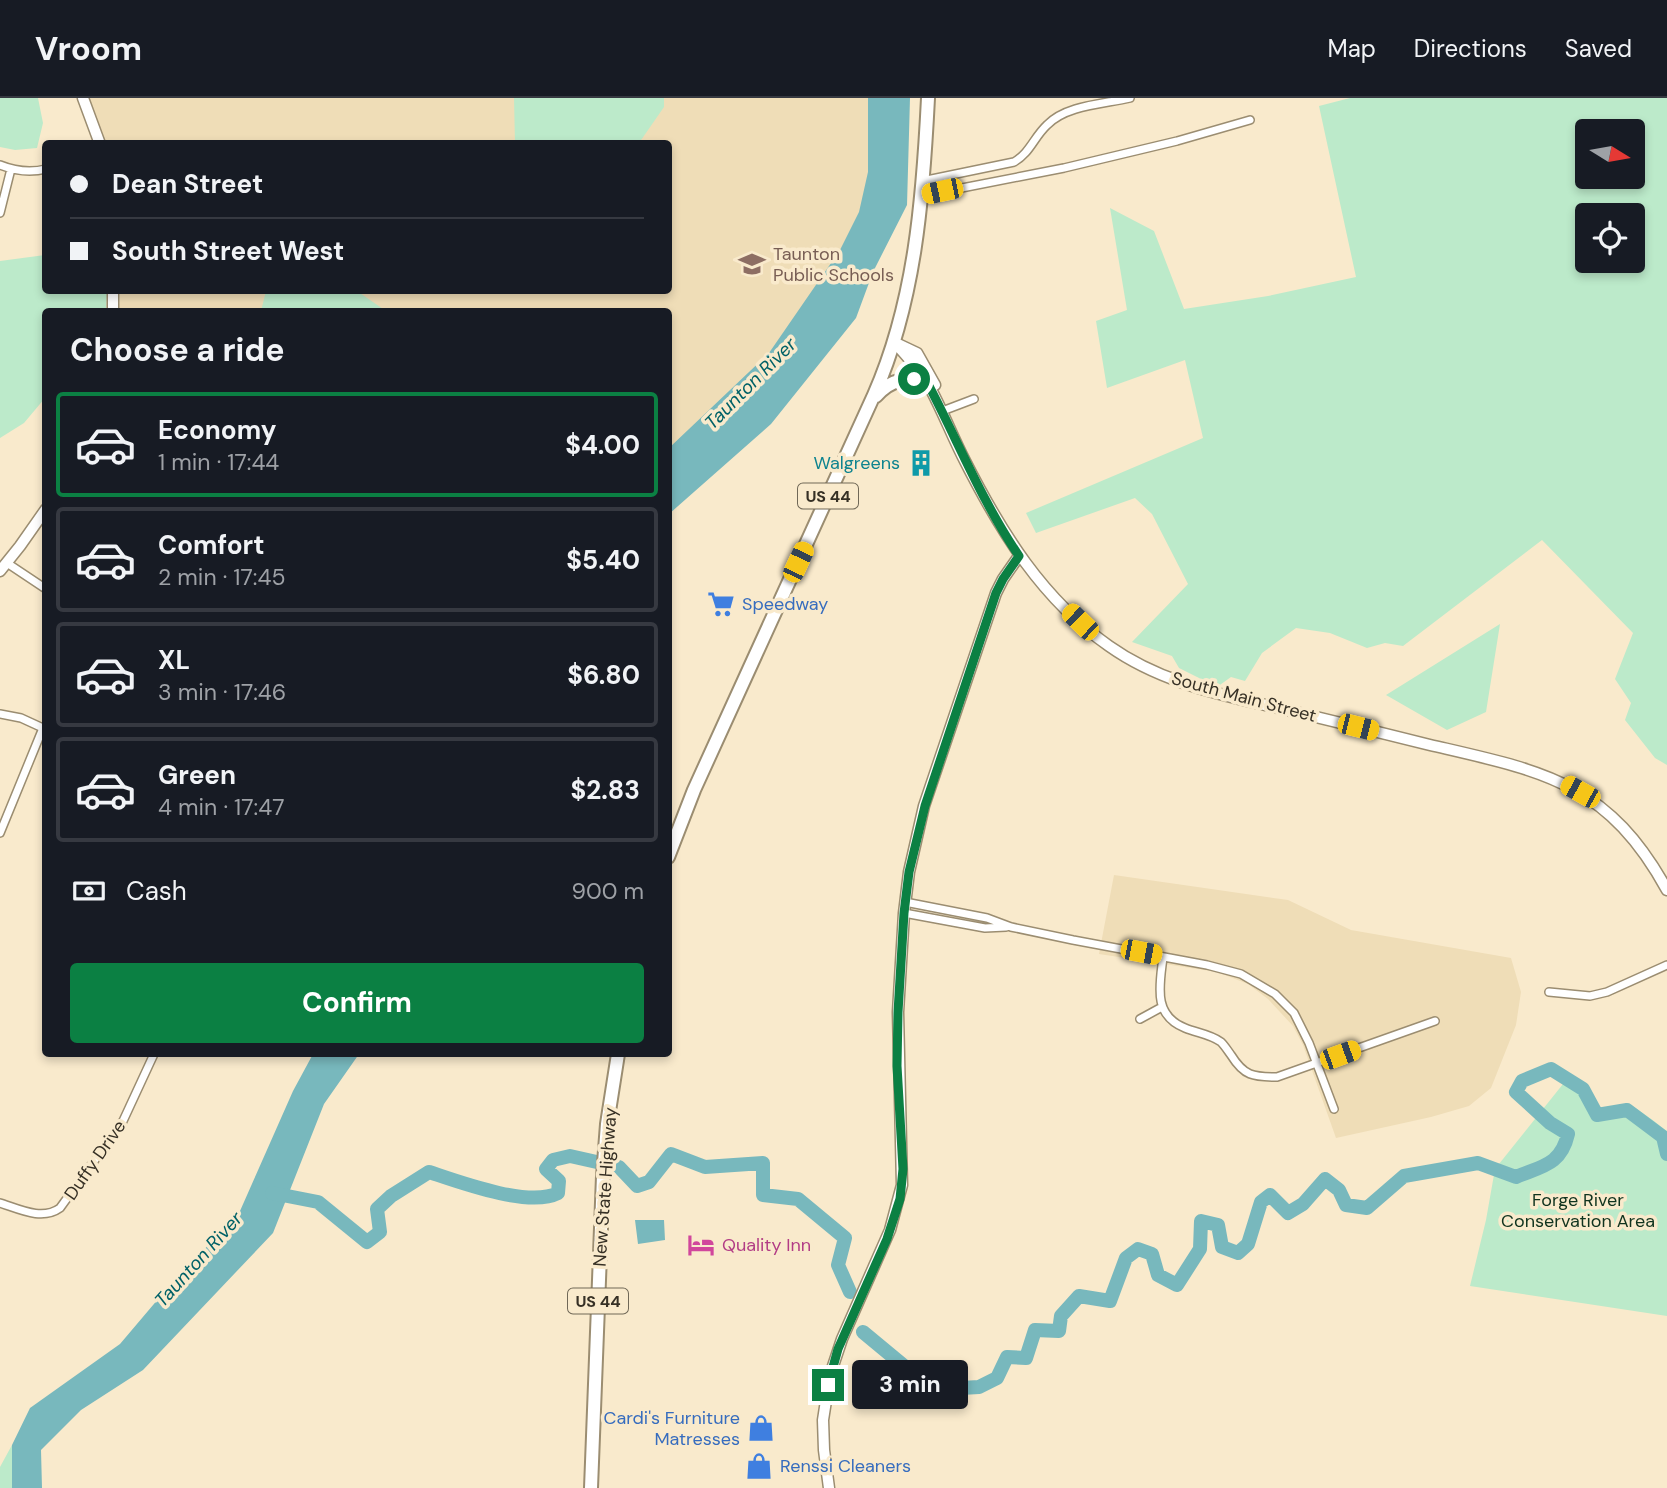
<!DOCTYPE html>
<html lang="en">
<head>
<meta charset="utf-8">
<style>
  :root { --surface:#171b24; --page:#20242c; --text:#f1f3f6; --muted:#9ea1a6; --line:#363941; --accent:#0b8043 }
  body { margin:0; font-family:"DM Sans",sans-serif; background:var(--page); color:var(--text); height:100vh; display:flex; flex-direction:column; font-size:26px; white-space:nowrap }
  * { box-sizing:border-box; margin:0 }
  p { font-size:23px; color:var(--muted) }
  .icon { flex:none; width:38px; height:38px; fill:none; stroke:currentColor; stroke-width:2; stroke-linecap:round; stroke-linejoin:round }
  .map { position:relative; flex:1; overflow:hidden }
  .sheet { position:absolute; left:42px; top:210px; width:630px; height:749px; display:flex; flex-direction:column; background:var(--surface); border-radius:7px; box-shadow:0 4px 10px #0003 }
  .sheet>* { flex:none }
  .guide { position:absolute; left:42px; top:42px; width:630px; height:154px; border-radius:7px; box-shadow:0 4px 10px #0003; display:grid; align-content:center; height:154px; padding:0 28px; background:var(--surface) }
  .needle { width:46px; rotate:101deg }
  .buttons { position:absolute; left:1575px; top:21px; display:grid; gap:14px }
  .buttons a { display:grid; place-items:center; width:70px; height:70px; border-radius:7px; background:var(--surface); box-shadow:0 4px 10px #0003; font-size:35px }
  .end { position:absolute; width:32px; height:32px; margin:-16px; border:9px solid #0b8043; background:#fff; box-shadow:0 0 0 4px #fff }
  .from { border-radius:50% }
  .bubble { position:absolute; height:49px; border-radius:7px; background:var(--surface); box-shadow:0 4px 10px #0003; font-size:23px; font-weight:700; line-height:49px; text-align:center }
  .car { position:absolute; width:21px; height:42px; margin:-21px -10px; border-radius:9px; box-shadow:0 0 5px 2px #0007; background:linear-gradient(#f5c518 24%,#345 0 40%,#f5c518 0 76%,#345 0 86%,#f5c518 0) }
  .guide b { display:flex; align-items:center; gap:24px; height:66px; font-size:26px }
  .guide b+b { border-top:2px solid var(--line) }
  .guide i { width:18px; height:18px; background:var(--text) }
  ul { padding:0; list-style:none }
  li { display:flex; align-items:center; gap:21px; height:105px; margin:0 14px 10px; padding:0 14px; border:4px solid var(--line); border-radius:7px }
  li div { flex:1 }
  li b { display:block; font-size:26px }
  li em { font-style:normal; font-weight:700 }
  li.on { border-color:var(--accent) }
  li>.icon { width:63px; height:63px; stroke-width:1.5 }
  h2 { padding:0 28px; font-size:32px; line-height:84px }
  .pay { display:flex; align-items:center; gap:18px; height:77px; padding:0 28px; font-size:26px }
  .pay p { margin-inline-start:auto }
  .action { display:flex; gap:14px; margin-top:auto; padding:14px 28px }
  .action a { flex:1; height:80px; border-radius:7px; background:var(--accent); color:#fff; font-size:28px; font-weight:700; line-height:80px; text-align:center }
  header { display:flex; align-items:center; gap:42px; box-sizing:border-box; height:98px; padding:0 35px; background:var(--surface); border-bottom:2px solid var(--line) }
  header strong { font-size:33px }
  nav { display:flex; gap:38px; margin-inline-start:auto; font-size:24px }
  .map>svg:first-child { display:block }
  .built { fill:#efddb7 }
  .green { fill:#bceaca; fill-rule:evenodd }
  .water { fill:#78b8bd }
  .lines { fill:none; stroke-linecap:round; stroke-linejoin:round }
  .river { stroke:#78b8bd; stroke-width:14 }
  .street-casing { stroke:#9b8d71; stroke-width:10 }
  .secondary-casing { stroke:#9b8d71; stroke-width:13 }
  .highway-casing { stroke:#9b8d71; stroke-width:16 }
  .street { stroke:#fff; stroke-width:7 }
  .secondary { stroke:#fff; stroke-width:10 }
  .highway { stroke:#fff; stroke-width:12 }
  .route { stroke:#0b8043; stroke-width:9 }
  .labels { text-anchor:middle; stroke-width:7; stroke-linejoin:round; paint-order:stroke }
  .shield { fill:#f9eacc; stroke:#706857; stroke-width:2 }
  .shield-label { font-size:16px; font-weight:bold; fill:#363025 }
  .education-label { font-size:18px; fill:#785e54; stroke:#f9eacc; text-anchor:start }
  .culture-label { font-size:18px; fill:#0d838f; stroke:#f9eacc; text-anchor:end }
  .shop-label { font-size:18px; fill:#366cbe; stroke:#f9eacc; text-anchor:start }
  .street-label { font-size:18px; fill:#363025; stroke:#f9eacc }
  .park-label { font-size:18px; fill:#10331e; stroke:#f9eacc }
  .hotel-label { font-size:18px; fill:#b23c85; stroke:#f9eacc; text-anchor:start }
  .water-label { font-size:19px; font-style:italic; fill:#006167; stroke:#f9eacc }
</style>
</head>
<body>
<header>
<strong>Vroom</strong>
<nav><a>Map</a><a>Directions</a><a>Saved</a></nav>
</header>
<div class="map">
<svg width="1667" height="1390" viewBox="0 0 1667 1390">
  <rect width="100%" height="100%" fill="#f9eacc"/>
  <!-- built -->
  <path class="built" d="M87,0H875L873,74L851,139L772,259L669,357L668,214L119,213L120,192H668V46L106,45Z
    M1114,777L1288,802L1351,832L1511,860L1521,894L1516,927L1491,990L1469,1008L1431,1019L1336,1040L1303,947L1293,928L1268,901L1248,886L1217,874L1099,856Z"/>
  <!-- green -->
  <path class="green" d="M0,0H38L43,25L37,50L15,52L0,49Z
    M514,0H664V9L639,45H515Z
    M1350,0H1667V667L1655,660L1625,622L1631,605L1615,581L1633,535L1542,442L1403,548L1385,545L1367,550L1330,535L1296,530L1262,555L1245,583L1231,579L1217,589L1179,570L1172,558L1132,544L1188,486L1152,416L1135,400L1036,435L1026,415L1203,340L1185,262L1107,290L1096,223L1127,212L1110,110L1154,133L1184,211L1268,198L1356,179L1319,8ZM1587,33H1633V79H1587ZM1587,117H1633V163H1587Z
    M45,157L46,192L107,193L106,213L46,214L45,300L24,325L0,340V163Z
    M266,193H357L386,213H261Z
    M1500,526L1486,614L1447,632L1386,597Z
    M1567,981L1578,986L1594,1011L1598,1013C1607,1011 1617,1006 1626,1006C1632,1005 1660,1028 1667,1033V1218L1470,1188L1486,1122L1495,1071Z
    M12,1347V1390H0V1369Z"/>
  <!-- water -->
  <path class="water" d="M868,0H910L907,107L873,174L856,220L771,326L669,416V350L769,255L840,152L859,114L868,74Z
    M313,956H359L324,1006L273,1135L143,1272L81,1312L41,1352L42,1390H12V1347L30,1310L120,1246L159,1200L240,1113L293,993Z
    M635,1122H664L665,1142L638,1146Z"/>
  <g class="lines">
    <!-- river -->
    <path class="river" d="M272,1095L318,1104L367,1144L380,1134L377,1111L391,1098L429,1074C459,1084 529,1110 558,1095L559,1083L546,1071L553,1062L570,1058L619,1069L637,1088L649,1084L671,1056L705,1069L763,1065V1097L798,1101L845,1140L838,1167L850,1194
      M863,1234L904,1268L935,1277L961,1290L979,1289L997,1280L1007,1259L1026,1260L1035,1232L1059,1233L1061,1218L1079,1198L1110,1203L1126,1160L1138,1151L1152,1156L1158,1177L1177,1187L1200,1151L1201,1123L1218,1127L1222,1149L1238,1155L1248,1146L1261,1104L1270,1097L1288,1115L1303,1106L1325,1081L1339,1092L1346,1107L1367,1110L1404,1078L1478,1065L1516,1079C1542,1068 1561,1067 1568,1036L1550,1025L1516,994L1522,983L1551,971L1583,991L1597,1017L1627,1012L1663,1039L1667,1056"/>
    <defs>
      <path id="street" d="M0,67C15,73 30,75 46,71
        M922,83L1014,64C1030,55 1034,39 1047,27C1066,7 1104,6 1130,0
        M921,98L1064,70L1177,43L1250,22
        M0,115L11,71
        M945,312L974,301
        M7,465L46,491
        M0,616L21,620L45,631
        M0,735L43,630
        M905,804L987,820L1011,829L1073,842L1207,867L1241,876L1275,896L1294,915L1309,945L1334,1011
        M904,815L985,830L1006,829
        M1163,859C1160,886 1152,917 1185,930C1197,935 1210,936 1221,944C1225,948 1228,953 1231,957C1244,978 1253,979 1277,979L1435,923
        M1549,894L1590,898L1607,894L1667,867
        M1140,921L1162,909
        M0,1105C19,1111 42,1123 60,1110L123,1023L154,956"/>
      <path id="secondary" d="M83,0L100,46
        M113,214V192
        M895,245C907,258 919,271 928,286C942,311 952,338 965,363C1001,434 1042,501 1109,548C1154,580 1208,594 1261,606C1317,619 1374,633 1430,647C1542,673 1607,683 1667,792
        M898,246L917,255L935,287
        M0,473L20,448L46,411
        M829,1390L824,1352L823,1322L830,1277L842,1241L890,1132L902,1087L898,914L904,815L909,774L924,708L996,495L1003,481L1019,458"/>
      <path id="highway" d="M876,298C891,281 907,278 928,286
        M668,759L694,692L874,297C915,204 923,101 928,0
        M591,1390L603,1078L607,1026L618,956"/>
    </defs>
    <!-- street casing -->
    <use href="#street" class="street-casing"/>
    <!-- secondary casing -->
    <use href="#secondary" class="secondary-casing"/>
    <!-- highway casing -->
    <use href="#highway" class="highway-casing"/>
    <!-- street -->
    <use href="#street" class="street"/>
    <!-- secondary -->
    <use href="#secondary" class="secondary"/>
    <!-- highway -->
    <use href="#highway" class="highway"/>
  </g>
  <g class="lines">
    <!-- route -->
    <path class="route" d="M828,1287L838,1251L887,1141L900,1101L903,1071L897,968L898,914L904,815L909,774L925,708L996,495L1003,481L1019,458C982,404 958,343 928,286L914,281"/>
  </g>
  <!-- icons -->
  <defs>
    <symbol id="school-bare" viewBox="-9 -9 18 18"><path d="M0-5L7-2L0 1L-7-2ZM-4 1L0 2.5L4 1V4Q0 6-4 4Z" fill="#8d6e63" stroke="#f9eacc" stroke-width="2.5" paint-order="stroke"/></symbol>
    <symbol id="building-bare" viewBox="-9 -9 18 18"><path d="M-4-6H4V6H1V3H-1V6H-4ZM-2.5-4.3h1.7v1.8h-1.7ZM.8-4.3h1.7v1.8H.8ZM-2.5-1h1.7V.8h-1.7ZM.8-1h1.7V.8H.8Z" fill="#0f9aa8" stroke="#f9eacc" stroke-width="2.5" paint-order="stroke"/></symbol>
    <symbol id="supermarket-bare" viewBox="-9 -9 18 18"><path d="M-6-5.5h2.5l.6 2H6L4.5 2H-2.5L-4.4-4H-6ZM-1.5 3.2a1.3 1.3 0 1 0 .1 0ZM3 3.2a1.3 1.3 0 1 0 .1 0Z" fill="#3f7fe0" stroke="#f9eacc" stroke-width="2.5" paint-order="stroke"/></symbol>
    <symbol id="hotel-bare" viewBox="-9 -9 18 18"><path d="M-6-4.5h1.5V1H6V5H4.5V3h-9V5H-6ZM-4 0a1.8 1.8 0 1 1 3.6 0ZM.5 0V-2.5h3Q6-2.5 6 0Z" fill="#d1479c" stroke="#f9eacc" stroke-width="2.5" paint-order="stroke"/></symbol>
    <symbol id="shop-bare" viewBox="-9 -9 18 18"><path d="M-5-2.5h2.3a2.7 3.5 0 0 1 5.4 0H5L5.5 6h-11ZM-1.5-2.5h3a1.5 2.3 0 0 0-3 0Z" fill="#3f7fe0" stroke="#f9eacc" stroke-width="2.5" paint-order="stroke"/></symbol>
  </defs>
  <g fill-rule="evenodd">
    <use href="#school-bare" x="733" y="147" width="38" height="38"/>
    <use href="#building-bare" x="902" y="346" width="38" height="38"/>
    <use href="#supermarket-bare" x="702" y="487" width="38" height="38"/>
    <use href="#hotel-bare" x="682" y="1128" width="38" height="38"/>
    <use href="#shop-bare" x="742" y="1311" width="38" height="38"/>
    <use href="#shop-bare" x="740" y="1349" width="38" height="38"/>
  </g>
  <g class="labels">
    <!-- shield labels -->
    <g class="shield">
      <rect x="798" y="385.5" width="60" height="25" rx="5"/>
      <rect x="568" y="1190.5" width="60" height="25" rx="5"/>
    </g>
    <g class="shield-label">
      <text x="828" y="404">US 44</text>
      <text x="598" y="1209">US 44</text>
    </g>
    <!-- education labels -->
    <g class="education-label">
      <text x="773" y="162">Taunton<tspan x="773" dy="21">Public Schools</tspan></text>
    </g>
    <!-- culture labels -->
    <g class="culture-label">
      <text x="900" y="371">Walgreens</text>
    </g>
    <!-- shop labels -->
    <g class="shop-label">
      <text x="742" y="512">Speedway</text>
      <text x="740" y="1326" text-anchor="end">Cardi's Furniture<tspan x="740" dy="21">Matresses</tspan></text>
      <text x="780" y="1374">Renssi Cleaners</text>
    </g>
    <!-- street labels -->
    <g class="street-label">
      <text transform="translate(1244 599) rotate(15)" y="6">South Main Street</text>
      <text transform="translate(95 1062) rotate(-55)" y="6">Duffy Drive</text>
      <text transform="translate(605 1089) rotate(-86)" y="6">New State Highway</text>
    </g>
    <!-- park labels -->
    <g class="park-label">
      <text x="1578" y="1108">Forge River<tspan x="1578" dy="21">Conservation Area</tspan></text>
    </g>
    <!-- hotel labels -->
    <g class="hotel-label">
      <text x="722" y="1153">Quality Inn</text>
    </g>
    <!-- water labels -->
    <g class="water-label">
      <text transform="translate(750 285) rotate(-45)" y="7">Taunton River</text>
      <text transform="translate(198 1161) rotate(-48)" y="7">Taunton River</text>
    </g>
  </g>
</svg>
<div class="buttons">
<a><svg class="needle" viewBox="-14 -14 28 28"><path d="M0-13l5 13h-10z" fill="#e53935"/><path d="M0 13l5-13h-10z" fill="#9ea1a6"/></svg></a>
<a><svg class="icon" aria-label="locate" viewBox="0 0 24 24"><circle cx="12" cy="12" r="6"/><path d="M12 2v4M12 18v4M2 12h4M18 12h4"/></svg></a>
</div>
<i class="end from" style="left:914px;top:281px"></i>
<i class="end" style="left:828px;top:1287px"></i>
<div class="bubble" style="left:852px;top:1262px;width:116px">3 min</div>
<i class="car" style="left:942px;top:93px;rotate:258deg"></i>
<i class="car" style="left:798px;top:464px;rotate:25deg"></i>
<i class="car" style="left:1080px;top:524px;rotate:314deg"></i>
<i class="car" style="left:1358px;top:629px;rotate:104deg"></i>
<i class="car" style="left:1580px;top:694px;rotate:299deg"></i>
<i class="car" style="left:1141px;top:854px;rotate:101deg"></i>
<i class="car" style="left:1340px;top:957px;rotate:70deg"></i>
<div class="guide">
<b><i class="from"></i>Dean Street</b>
<b><i></i>South Street West</b>
</div>
<section class="sheet">
<h2>Choose a ride</h2>
<ul>
<li class="on"><svg class="icon" aria-label="car" viewBox="0 0 24 24"><path d="M5 17H2v-5l4-1 3-4h7l3 4 3 1v5h-3M9 17h6M6 11h13"/><circle cx="7" cy="17" r="2"/><circle cx="17" cy="17" r="2"/></svg><div><b>Economy</b><p>1 min · 17:44</p></div><em>$4.00</em></li>
<li><svg class="icon" aria-label="car" viewBox="0 0 24 24"><path d="M5 17H2v-5l4-1 3-4h7l3 4 3 1v5h-3M9 17h6M6 11h13"/><circle cx="7" cy="17" r="2"/><circle cx="17" cy="17" r="2"/></svg><div><b>Comfort</b><p>2 min · 17:45</p></div><em>$5.40</em></li>
<li><svg class="icon" aria-label="car" viewBox="0 0 24 24"><path d="M5 17H2v-5l4-1 3-4h7l3 4 3 1v5h-3M9 17h6M6 11h13"/><circle cx="7" cy="17" r="2"/><circle cx="17" cy="17" r="2"/></svg><div><b>XL</b><p>3 min · 17:46</p></div><em>$6.80</em></li>
<li><svg class="icon" aria-label="car" viewBox="0 0 24 24"><path d="M5 17H2v-5l4-1 3-4h7l3 4 3 1v5h-3M9 17h6M6 11h13"/><circle cx="7" cy="17" r="2"/><circle cx="17" cy="17" r="2"/></svg><div><b>Green</b><p>4 min · 17:47</p></div><em>$2.83</em></li>
</ul>
<div class="pay"><svg class="icon" aria-label="cash" viewBox="0 0 24 24"><path d="M3 7h18v10H3z"/><circle cx="12" cy="12" r="2"/></svg>Cash<p>900 m</p></div>
<div class="action"><a>Confirm</a></div>
</section>
</div>
</body>
</html>
